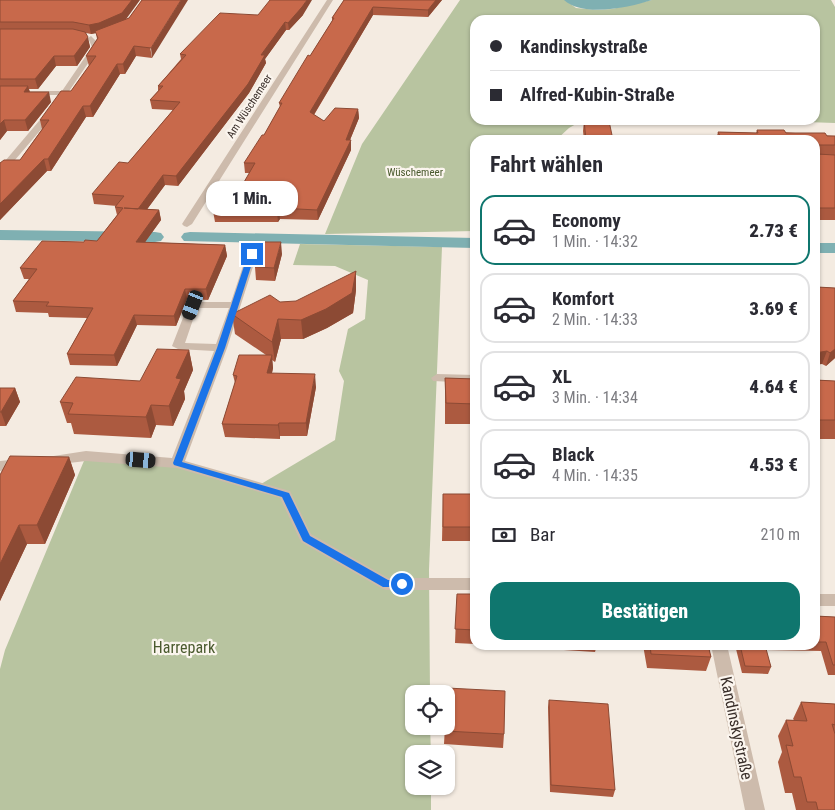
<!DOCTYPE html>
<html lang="de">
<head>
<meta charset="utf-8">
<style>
  :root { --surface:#fff; --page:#f2f2f3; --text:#2b2b33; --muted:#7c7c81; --line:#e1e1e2; --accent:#0f766e }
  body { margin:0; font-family:"Roboto Condensed",sans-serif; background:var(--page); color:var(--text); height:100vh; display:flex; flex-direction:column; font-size:19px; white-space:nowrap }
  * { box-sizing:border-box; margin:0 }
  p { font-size:16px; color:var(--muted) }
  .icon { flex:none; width:28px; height:28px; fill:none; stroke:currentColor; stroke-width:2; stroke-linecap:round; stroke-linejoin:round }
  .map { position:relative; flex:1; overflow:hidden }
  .sheet { position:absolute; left:470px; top:135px; width:350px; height:515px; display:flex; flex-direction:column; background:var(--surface); border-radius:15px; box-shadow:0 1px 4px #0004 }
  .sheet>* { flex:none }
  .hud { position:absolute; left:470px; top:15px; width:350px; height:110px; border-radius:15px; box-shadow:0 1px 4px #0004; display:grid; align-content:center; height:110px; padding:0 20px; background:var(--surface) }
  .tools { position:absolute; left:405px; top:685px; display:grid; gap:10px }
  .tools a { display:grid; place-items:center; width:50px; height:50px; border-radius:10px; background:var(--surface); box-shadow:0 1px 4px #0004; font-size:25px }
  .end { position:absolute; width:22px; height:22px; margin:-11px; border:6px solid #1a73e8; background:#fff; box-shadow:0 0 0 2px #fff }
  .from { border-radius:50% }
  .bubble { position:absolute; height:35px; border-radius:15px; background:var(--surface); box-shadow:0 1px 4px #0004; font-size:16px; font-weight:800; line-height:35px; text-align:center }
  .car { position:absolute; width:15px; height:30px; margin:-15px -8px; border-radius:6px; box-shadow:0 0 4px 1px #0007; background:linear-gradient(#222 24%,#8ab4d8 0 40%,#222 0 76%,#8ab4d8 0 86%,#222 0) }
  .hud b { display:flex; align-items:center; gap:18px; height:48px; font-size:19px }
  .hud b+b { border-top:1px solid var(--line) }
  .hud i { width:12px; height:12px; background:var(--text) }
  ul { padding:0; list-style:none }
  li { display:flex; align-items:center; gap:15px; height:70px; margin:0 10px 8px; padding:0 10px; border:2px solid var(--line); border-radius:15px }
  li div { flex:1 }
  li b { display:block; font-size:19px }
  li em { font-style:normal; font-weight:800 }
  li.active { border-color:var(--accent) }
  li>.icon { width:45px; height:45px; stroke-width:1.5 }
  h2 { padding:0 20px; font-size:22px; line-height:60px }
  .pay { display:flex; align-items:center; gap:12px; height:55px; padding:0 20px; font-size:19px }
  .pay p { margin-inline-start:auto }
  .button { display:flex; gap:10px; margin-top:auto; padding:10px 20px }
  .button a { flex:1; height:58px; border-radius:15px; background:var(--accent); color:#fff; font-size:20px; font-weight:800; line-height:58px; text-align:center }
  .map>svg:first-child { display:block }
  .green { fill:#b8c4a0 }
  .water { fill:#7fb0b2 }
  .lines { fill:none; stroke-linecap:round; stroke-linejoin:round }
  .canal { fill:#7fb0b2; fill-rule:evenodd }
  .street { fill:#cdbbac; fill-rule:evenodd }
  .wall { fill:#ac5a40 }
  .shaded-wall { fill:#8c4a34 }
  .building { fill:#c8694b; stroke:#8c4a34 }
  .route { fill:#1a73e8 }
  .labels { text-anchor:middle; stroke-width:4.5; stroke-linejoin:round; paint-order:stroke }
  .far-street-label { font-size:11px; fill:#3b302b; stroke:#fbf5ee }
  .far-park-label { font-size:11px; fill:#4a5a2e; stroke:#fbf5ee }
  .near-park-label { font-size:16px; fill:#4a5a2e; stroke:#fbf5ee }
  .near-street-label { font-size:16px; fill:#3b302b; stroke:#fbf5ee }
</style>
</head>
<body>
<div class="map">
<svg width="835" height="810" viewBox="0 0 835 810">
  <rect width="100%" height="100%" fill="#f4ebe1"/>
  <!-- green -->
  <path class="green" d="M460,0H565L576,8L597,10L612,9L652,0H831L835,7V123L747,120H815V20H475V120H583L569,128L556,140H475V231L325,234L362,144Z
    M300,244L442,247L429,570L430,694H414V726H430L431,754H414V786H431V810H0V669L5,650L86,456L177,463L256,487L335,440L344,381L339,371L348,329L365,319L368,280L335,266L293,265Z"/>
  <!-- water -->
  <path class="water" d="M564,0H652C631,7 583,18 564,0Z"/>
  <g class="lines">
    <!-- canal -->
    <path class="canal" d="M0,230L155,232L161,233L164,237L161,241L155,242L0,240Z
      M190,232L475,238V248L184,241L181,237L184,233Z
      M815,243H835V253H815Z"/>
    <!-- street -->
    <path class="street" d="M327,0H333L192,224L187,227L184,226L182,224Z
      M91,36L97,42L98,47L93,56L50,119L3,174L0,175V167L44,115L59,95H0V91H62L92,47L88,38Z
      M252,251L257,254L227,348L185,461L290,491L311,534L388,578H475V590H386L381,588L301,542L280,498L177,468L86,461L52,465L47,463L45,460L47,457L86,451L172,458L214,351L178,349L172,346L188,305L193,302H231L247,254ZM197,308H229L216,344L185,343Z
      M437,374L475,375V383L433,381L431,378Z
      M20,459L25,461L27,464L25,467L0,471V461Z
      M815,594H835V606H815Z
      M711,645H727L765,810H745Z"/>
  </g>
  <!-- wall -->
  <path class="wall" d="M0,0L127,19L129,18L142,0L152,58L136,56L125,74H120L93,117H86L51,171H47L0,220V163L20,160L42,129L40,120L71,91L89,66L86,56L97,39L96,33L91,34L86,33L90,47L77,66H56L38,89H29L30,92L51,102L28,131H7L0,140Z
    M344,0H442L428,17L373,15L314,115L324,121L358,109L359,118L350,140L351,150L318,220L280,219L278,222H215L213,211L236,196L250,173H245L244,163L264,135L280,107L279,103L310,56L332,21V18Z
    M258,15H303L289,30H286L265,59L266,63L249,93L178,186L165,185L147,209L159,210L161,220L145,242L225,245L227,256L208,300L187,299L176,326L137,325L117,366L70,365L67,354L87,318L49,317L48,313L16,312L13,301L29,279H24L20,268L84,242L97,241L117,215L115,207L117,206L94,204L92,194L128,163L173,110L152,109L150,100L158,91V86L181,59L180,54Z
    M584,120L613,140H584L583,131Z
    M757,130L835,136V220H815V140H716L718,132L756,133Z
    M282,254L275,281L256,280L255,267Z
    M817,287L835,288V358L826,366L822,364Z
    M356,290L353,313L327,328L303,339H281L275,362L272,360L273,368L272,373L316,387L307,436H280V439L225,437L222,424L235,383L233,375L266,355L235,334L232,314Z
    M189,350L193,370L184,391L185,399L173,426L156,425L151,438L74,434L71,423H67L60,402L140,381Z
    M445,378L475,379V424H445Z
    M815,380L835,381V439H815Z
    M0,388H15L20,402L6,426H0Z
    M69,457L75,475L45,544H27L0,601V475Z
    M443,494H475V541H442Z
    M457,594H475V644L455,643Z
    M815,616L835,617V675H828L821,651L766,650L771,667L768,674L742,673L736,649L738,645H815Z
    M489,645H508V646Z
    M548,645H597L595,652L548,649Z
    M643,645H708L711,657L706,671L647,668Z
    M549,700L615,790L613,797L550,792L548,707Z
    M801,702L835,704V810H796L792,793H785L778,762L782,752L778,736L786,720H794L793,719Z
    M445,726L504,734L503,748L444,744Z"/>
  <!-- shaded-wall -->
  <path class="shaded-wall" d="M132,0H140L124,22L101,32L91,34L89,25Z
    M181,0H188L152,58L151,48Z
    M307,0H312L303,15L289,30L288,23Z
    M436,0H442L428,17V10Z
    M373,7V15L310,121V112Z
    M285,22L286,30L265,59L266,63L249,93L178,186L176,176L261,55Z
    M88,37L90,47L77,66L74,56Z
    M134,46L136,56L125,74L123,64Z
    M54,56L56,66L38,89L35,79Z
    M117,64L120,74L93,117L90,106Z
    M28,86L31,97L24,92Z
    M49,92L51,102L28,131L25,120Z
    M83,106L86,117L51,171L48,159Z
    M358,109L359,118L347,147L351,140V150L318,220L317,210Z
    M4,120L7,131L0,140V124Z
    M44,159L47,171L0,220V204Z
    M163,175L165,185L140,219L138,209Z
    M279,208L280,219L278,222L277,212Z
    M159,210L161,220L138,252L136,242Z
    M281,242L282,254L275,281L274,268Z
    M225,245L227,256L208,300L206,289Z
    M356,271V290L353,313L327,328L303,339L301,320Z
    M185,289L187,299L176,326L174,316Z
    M134,315L137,325L117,366L114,355Z
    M278,319L281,339L275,362L272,342Z
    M835,349V358L826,366L830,353Z
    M189,350L193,370L184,391L185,399L173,426L169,406L176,378Z
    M827,351L822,364L815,365V353Z
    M272,355L273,368L269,386L267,373Z
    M315,374L316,387L307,436L306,423Z
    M15,388L20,402L6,426L1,412Z
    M151,405L156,425L151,438L146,417Z
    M279,423L280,436V439L278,425Z
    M69,457L75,475L45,544L37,525Z
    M19,525L27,544L0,601V564Z"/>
  <!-- building -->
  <path class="building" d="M0,0H132L122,13L99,23L89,25L73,22H0Z
    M142,0H181L151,48L134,46L123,64H117L90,106H83L48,159H44L0,204V163L4,160H20L49,120H40L61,91H71L96,56H86L98,38L95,31L129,18Z
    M270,0H307L302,7L288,23L285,22L261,55H265L248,84L176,176L163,175L138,209L124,208L159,210L136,242L225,245L206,289H185L174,316L134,315L114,355L67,354L93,308L46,306L49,302L13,301L37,269L20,268L42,241L84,242L85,240L97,241L123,208L115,207L124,196L92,194L119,162L128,163L180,102L150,100L163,86H158L186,55L180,54L220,13L258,15Z
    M344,0H436L428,10L373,7L310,112L324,121L335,108L358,109L346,140H351L317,210L279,208L277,212L213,211L221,196H236L255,163H244L262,135H264L282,103H279L308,55L310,56L334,18H332Z
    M0,29H73L85,32L88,37L74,56H54L35,79H0Z
    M0,86H28L24,92H49L25,120H4L0,124Z
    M584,120L609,121L613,140H586Z
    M757,130H784L786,133H825L827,136H835V145H818L816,147L817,154L835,155V208H815V140H722L718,132L758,133Z
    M262,242H281L274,268L255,267Z
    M356,271L352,293L326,309L301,320L278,319L272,342L232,314L270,295L280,302L296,301Z
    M815,283L817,287L835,288V349L830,353L827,351L815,353Z
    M157,349L189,350L176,378L181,379L169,406L151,405L146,417L68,414L73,403L60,402L76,377L140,381Z
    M239,355H272L267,373L315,374L306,423H279L278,425L222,424L237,376L233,375Z
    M445,378L475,379V404L446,403Z
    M815,380L835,381V420H815Z
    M0,388H15L1,412H0Z
    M10,456L69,457L37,525H19L0,564V475Z
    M443,494H475V527H443Z
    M457,594H475V630L455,629Z
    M815,616L835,617V665H833L826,642H815Z
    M650,645H708L711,657L651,654Z
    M740,645H765L771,667L745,666Z
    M447,688L505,691L504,734L444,731L445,726H446Z
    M549,700L608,704L615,790L551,785Z
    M801,702L835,704V725L832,724L835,734V810H818L816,802H807L801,777H794L786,745L793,746L786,720L807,721Z"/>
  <!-- route -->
  <path class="route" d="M252,252L255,254L225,348L182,462L289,493L310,536L388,580L406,581V587H383L303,541L282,497L174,465L173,463L217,348L248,254Z"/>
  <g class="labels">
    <!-- far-street labels -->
    <g class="far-street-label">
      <text transform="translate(249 106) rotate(-57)" y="4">Am Wüschemeer</text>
    </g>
    <!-- far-park labels -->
    <g class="far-park-label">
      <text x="415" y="176">Wüschemeer</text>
    </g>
    <!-- near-park labels -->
    <g class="near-park-label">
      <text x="184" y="653">Harrepark</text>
    </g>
    <!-- near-street labels -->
    <g class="near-street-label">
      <text transform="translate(737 728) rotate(78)" y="6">Kandinskystraße</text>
    </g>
  </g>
</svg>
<div class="tools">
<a><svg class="icon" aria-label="locate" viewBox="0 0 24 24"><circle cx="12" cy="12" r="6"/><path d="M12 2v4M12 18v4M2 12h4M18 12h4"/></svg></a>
<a><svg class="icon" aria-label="layers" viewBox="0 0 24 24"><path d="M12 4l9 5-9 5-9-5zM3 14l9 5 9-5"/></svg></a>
</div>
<i class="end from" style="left:402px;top:584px"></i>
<i class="end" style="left:252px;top:254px"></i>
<div class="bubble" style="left:206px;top:181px;width:92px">1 Min.</div>
<i class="car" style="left:193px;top:305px;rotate:201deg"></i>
<i class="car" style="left:141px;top:460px;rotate:95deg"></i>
<div class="hud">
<b><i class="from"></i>Kandinskystraße</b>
<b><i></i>Alfred-Kubin-Straße</b>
</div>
<section class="sheet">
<h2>Fahrt wählen</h2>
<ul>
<li class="active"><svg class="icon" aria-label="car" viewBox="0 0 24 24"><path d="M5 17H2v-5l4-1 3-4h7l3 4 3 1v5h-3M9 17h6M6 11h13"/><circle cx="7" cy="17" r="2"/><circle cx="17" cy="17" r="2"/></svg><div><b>Economy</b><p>1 Min. · 14:32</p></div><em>2.73 €</em></li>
<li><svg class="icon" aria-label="car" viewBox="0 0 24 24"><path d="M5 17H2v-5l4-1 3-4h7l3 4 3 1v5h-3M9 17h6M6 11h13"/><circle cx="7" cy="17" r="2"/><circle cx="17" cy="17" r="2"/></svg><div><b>Komfort</b><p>2 Min. · 14:33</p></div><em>3.69 €</em></li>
<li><svg class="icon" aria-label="car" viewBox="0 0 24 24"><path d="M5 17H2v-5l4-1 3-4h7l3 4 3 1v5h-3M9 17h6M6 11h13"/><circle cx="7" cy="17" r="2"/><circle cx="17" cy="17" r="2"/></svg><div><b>XL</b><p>3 Min. · 14:34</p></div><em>4.64 €</em></li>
<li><svg class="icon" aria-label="car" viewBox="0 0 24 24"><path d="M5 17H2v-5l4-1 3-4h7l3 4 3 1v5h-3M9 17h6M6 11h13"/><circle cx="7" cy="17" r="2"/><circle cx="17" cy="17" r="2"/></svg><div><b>Black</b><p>4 Min. · 14:35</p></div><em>4.53 €</em></li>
</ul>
<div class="pay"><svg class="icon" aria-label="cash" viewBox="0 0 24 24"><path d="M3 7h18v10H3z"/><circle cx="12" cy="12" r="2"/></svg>Bar<p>210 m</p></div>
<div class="button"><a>Bestätigen</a></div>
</section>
</div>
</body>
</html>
